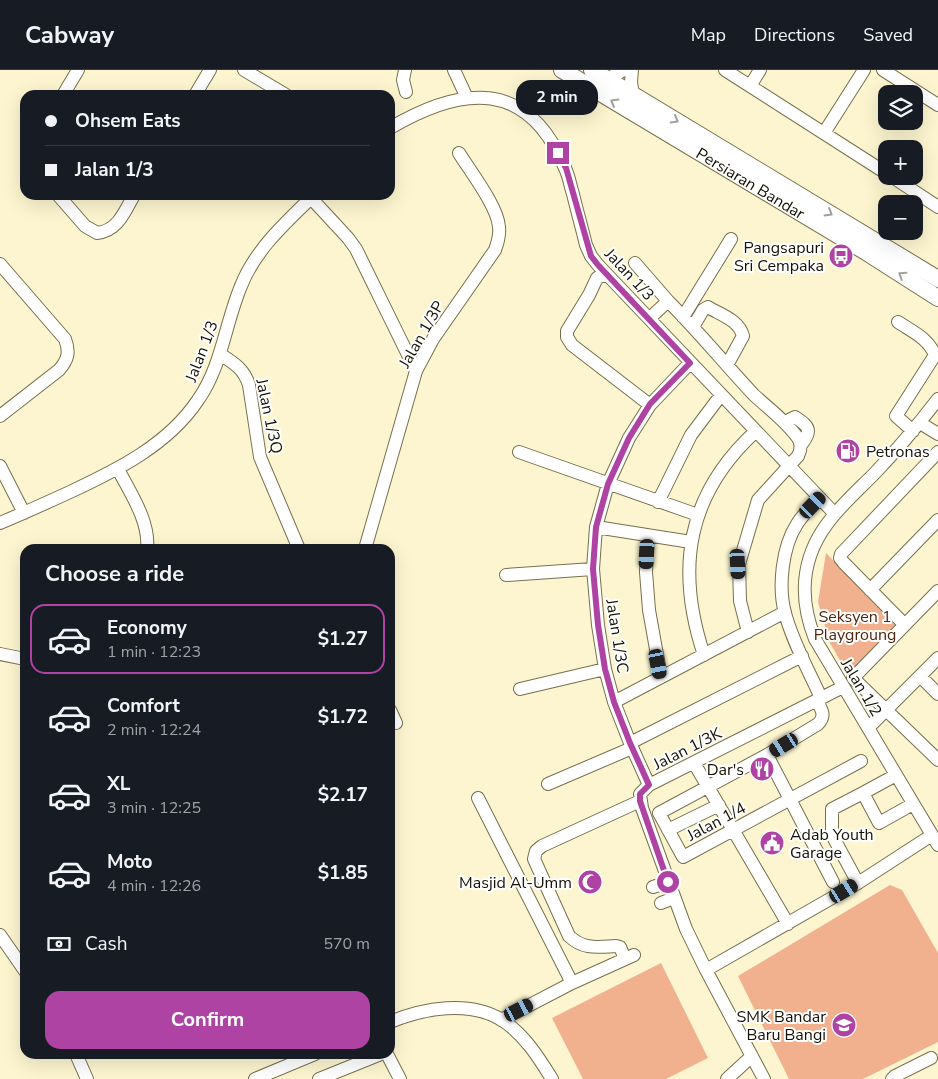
<!DOCTYPE html>
<html lang="en">
<head>
<meta charset="utf-8">
<style>
  :root { --surface:#171b24; --page:#20242c; --text:#f1f3f6; --muted:#9ea1a6; --line:#363941; --accent:#ae43a3 }
  body { margin:0; font-family:"Nunito Sans",sans-serif; background:var(--page); color:var(--text); height:100vh; display:flex; flex-direction:column; font-size:19px; white-space:nowrap }
  * { box-sizing:border-box; margin:0 }
  p { font-size:16px; color:var(--muted) }
  .icon { flex:none; width:28px; height:28px; fill:none; stroke:currentColor; stroke-width:2; stroke-linecap:round; stroke-linejoin:round }
  .map { position:relative; flex:1; overflow:hidden }
  .details { position:absolute; left:20px; top:474px; width:375px; height:515px; display:flex; flex-direction:column; background:var(--surface); border-radius:15px; box-shadow:0 5px 20px #0002 }
  .details>* { flex:none }
  .hud { position:absolute; left:20px; top:20px; width:375px; height:110px; border-radius:15px; box-shadow:0 5px 20px #0002; display:grid; align-content:center; height:110px; padding:0 25px; background:var(--surface) }
  .buttons { position:absolute; left:878px; top:15px; display:grid; gap:10px }
  .buttons a { display:grid; place-items:center; width:45px; height:45px; border-radius:10px; background:var(--surface); box-shadow:0 5px 20px #0002; font-size:25px }
  .end { position:absolute; width:22px; height:22px; margin:-11px; border:6px solid #ae43a3; background:#fff; box-shadow:0 0 0 2px #fff }
  .from { border-radius:50% }
  .bubble { position:absolute; height:35px; border-radius:15px; background:var(--surface); box-shadow:0 5px 20px #0002; font-size:16px; font-weight:700; line-height:35px; text-align:center }
  .car { position:absolute; width:15px; height:30px; margin:-15px -8px; border-radius:6px; box-shadow:0 0 4px 1px #0007; background:linear-gradient(#222 24%,#8ab4d8 0 40%,#222 0 76%,#8ab4d8 0 86%,#222 0) }
  .hud b { display:flex; align-items:center; gap:18px; height:48px; font-size:19px }
  .hud b+b { border-top:1px solid var(--line) }
  .hud i { width:12px; height:12px; background:var(--text) }
  ul { padding:0; list-style:none }
  li { display:flex; align-items:center; gap:15px; height:70px; margin:0 10px 8px; padding:0 15px; border:2px solid transparent; border-radius:15px }
  li div { flex:1 }
  li b { display:block; font-size:19px }
  li em { font-style:normal; font-weight:700 }
  li.on { border-color:var(--accent) }
  li>.icon { width:45px; height:45px; stroke-width:1.5 }
  h2 { padding:0 25px; font-size:22px; line-height:60px }
  .pay { display:flex; align-items:center; gap:12px; height:55px; padding:0 25px; font-size:19px }
  .pay p { margin-inline-start:auto }
  .action { display:flex; gap:10px; margin-top:auto; padding:10px 25px }
  .action a { flex:1; height:58px; border-radius:15px; background:var(--accent); color:#fff; font-size:20px; font-weight:700; line-height:58px; text-align:center }
  header { display:flex; align-items:center; gap:30px; box-sizing:border-box; height:70px; padding:0 25px; background:var(--surface); border-bottom:1px solid var(--line) }
  header strong { font-size:24px }
  nav { display:flex; gap:28px; margin-inline-start:auto; font-size:18px }
  .map>svg:first-child { display:block }
  .green { fill:#f1b08e }
  .lines { fill:none; stroke-linecap:round; stroke-linejoin:round }
  .minor-casing { stroke:#76704e; stroke-width:14 }
  .major-casing { stroke:#76704e; stroke-width:18 }
  .minor { stroke:#fff; stroke-width:12 }
  .major { stroke:#fff; stroke-width:16 }
  .oneway { stroke:#a1a09b }
  .route { stroke:#ae43a3; stroke-width:6 }
  .labels { text-anchor:middle; stroke-width:4; stroke-linejoin:round; paint-order:stroke }
  .street-label { font-size:16px; fill:#141205; stroke:#fff }
  .poi-label { font-size:16px; fill:#141205; stroke:#fff; text-anchor:end }
  .park-label { font-size:16px; fill:#4f250c; stroke:#fff }
</style>
</head>
<body>
<header>
<strong>Cabway</strong>
<nav><a>Map</a><a>Directions</a><a>Saved</a></nav>
</header>
<div class="map">
<svg width="938" height="1009" viewBox="0 0 938 1009">
  <rect width="100%" height="100%" fill="#fcf5cf"/>
  <!-- green -->
  <path class="green" d="M826,483L895,555L849,606L830,573L818,532Z
    M890,815L902,820L938,883V972L863,1009H789L738,906Z
    M661,893L708,988L666,1009H583L552,948Z"/>
  <g class="lines">
    <defs>
      <path id="minor" d="M244,0L286,25
        M405,0L403,10L406,22
        M454,0L467,28
        M632,0L631,12L633,25
        M725,0L886,103
        M883,0L938,35
        M607,9L624,0
        M750,16L760,0
        M63,25L78,0
        M195,25L210,0
        M390,58C463,15 528,9 565,98C569,106 570,115 573,124C577,141 582,158 586,175L591,186L598,195L835,444
        M824,63L864,0
        M891,106L938,137
        M58,125L85,156L97,163C118,161 125,141 134,125
        M311,128L348,168L356,179L416,301
        M635,193L668,231
        M0,194L65,269C70,282 68,290 59,300L0,346
        M606,204L597,208L589,225L567,261V267L572,275L650,335
        M683,247L731,169
        M650,248L668,231C698,261 725,294 754,325C769,339 786,351 798,368C802,374 801,380 798,386L758,430L739,494L740,531L748,562
        M898,252C913,262 928,268 935,285L896,346L913,361
        M693,257L703,240L708,237C721,245 739,250 743,266L727,295
        M220,284C234,293 244,299 249,315L260,387L299,479
        M938,329C918,355 897,380 874,404C858,420 840,436 827,454C801,489 799,529 815,569L938,775
        M785,352L795,347C810,357 812,360 801,375
        M920,353L938,364
        M519,382L698,445
        M0,396L24,443
        M118,399C130,423 150,451 147,479
        M820,428C812,436 803,444 797,454C782,477 778,517 785,543C793,573 809,601 821,628
        M658,432L691,365L721,325
        M0,453C24,443 46,433 70,422C117,400 168,375 198,330C222,296 225,254 241,216C255,180 286,152 314,125
        M596,457L691,472
        M648,466L646,502L649,540L661,607
        M365,479L416,301L433,269L495,180C498,172 500,165 499,157C498,137 470,101 459,83
        M506,505L593,499
        M870,520L938,450
        M938,521L853,608L938,690
        M905,555L843,492L840,488L841,484L938,382
        M0,584L25,589
        M704,585C675,498 687,424 756,361
        M920,606L938,624
        M520,619L605,599
        M817,631C822,640 826,646 818,654L767,685L659,743L683,787L861,691
        M614,632L785,542
        M390,640L396,653
        M868,658L938,588
        M630,673L802,586
        M767,685L833,812
        M694,693L788,854
        M548,714L632,678
        M649,715L630,673L614,632L605,599L598,555L593,499L596,457L608,414L629,368L650,335L690,293
        M863,723L896,705
        M478,728L572,913
        M668,760L719,735
        M858,813L832,765V739L863,723L879,753L913,734
        M653,817L668,812
        M661,833L674,828
        M0,865L25,901
        M625,889L620,877L616,876C597,877 584,880 569,866L534,789L536,781L542,776L640,731
        M706,900L858,813L932,765
        M501,950L572,913L634,885
        M390,952C424,938 469,930 502,950C524,964 539,988 552,1009
        M76,984L87,1009
        M387,984L400,1009
        M255,1009L315,984
        M319,1009L381,984
        M727,1009L752,986
        M764,1009L706,900L686,859L642,738L640,724L649,715L843,617
        M892,1009L895,1006L931,988"/>
      <g id="major">
        <path id="s1" d="M562,0L866,182L938,228"/>
        <path d="M592,0L938,209"/>
      </g>
    </defs>
    <!-- minor casing -->
    <use href="#minor" class="minor-casing"/>
    <!-- major casing -->
    <use href="#major" class="major-casing"/>
    <!-- minor -->
    <use href="#minor" class="minor"/>
    <!-- major -->
    <use href="#major" class="major"/>
  </g>
  <!-- one-way arrows -->
  <defs><path id="oneway-chevron" d="M-2-3.5L2.5 0L-2 3.5" fill="none" stroke-width="1.6" stroke-linecap="round" stroke-linejoin="round" transform="scale(1.25)"/></defs>
  <g class="oneway">
    <use href="#oneway-chevron" transform="translate(614 32) rotate(-149)"/>
    <use href="#oneway-chevron" transform="translate(675 50) rotate(31)"/>
    <use href="#oneway-chevron" transform="translate(829 143) rotate(31)"/>
    <use href="#oneway-chevron" transform="translate(902 205) rotate(-147)"/>
  </g>
  <g class="lines">
    <!-- route -->
    <path class="route" d="M558,83L566,98L591,186L598,195L690,293L650,334L629,368L608,414L596,457L593,499L598,555L605,599L614,632L630,673L649,715L640,724V731L668,812"/>
  </g>
  <!-- icons -->
  <defs>
    <symbol id="bus-disc" viewBox="-11 -11 22 22"><circle r="9.5" fill="#ae43a3" stroke="#fff"/><path d="M-5-6H5V4H4V6H2V4H-2V6H-4V4H-5ZM-3.5-4V0h7V-4ZM-3.5 1.2v1.5H-2V1.2ZM2 1.2v1.5H3.5V1.2Z" fill="#fff"/></symbol>
    <symbol id="fuel-disc" viewBox="-11 -11 22 22"><circle r="9.5" fill="#ae43a3" stroke="#fff"/><path d="M-5.5-6h7V0h2V4h1.3V-2.5L3-4.5l.8-.8L6-3V5H2.5V1h-1V6h-7ZM-4.2-4.7v3.2H.2V-4.7Z" fill="#fff"/></symbol>
    <symbol id="restaurant-disc" viewBox="-11 -11 22 22"><circle r="9.5" fill="#ae43a3" stroke="#fff"/><path d="M-5-6h1v4h1v-4h1v4h1v-4h1v5L-1.5 .5V6h-2V.5L-5-1ZM5-6V6H3V1.5H1.5Q1.5-4 5-6Z" fill="#fff"/></symbol>
    <symbol id="civic-disc" viewBox="-11 -11 22 22"><circle r="9.5" fill="#ae43a3" stroke="#fff"/><path d="M-.6-6.5H3V-4.5H.6V-3L4-1V1h2V6H-6V1h2V-1L-.6-3ZM-1.2 2.5V6h2.4V2.5Z" fill="#fff"/></symbol>
    <symbol id="mosque-disc" viewBox="-11 -11 22 22"><circle r="9.5" fill="#ae43a3" stroke="#fff"/><path d="M3.5-4.9A6 6 0 1 0 3.5 4.9A5 5 0 1 1 3.5-4.9Z" fill="#fff"/></symbol>
    <symbol id="school-disc" viewBox="-11 -11 22 22"><circle r="9.5" fill="#ae43a3" stroke="#fff"/><path d="M0-5L7-2L0 1L-7-2ZM-4 1L0 2.5L4 1V4Q0 6-4 4Z" fill="#fff"/></symbol>
  </defs>
  <g fill-rule="evenodd">
    <use href="#bus-disc" x="827" y="172" width="28" height="28"/>
    <use href="#fuel-disc" x="834" y="367" width="28" height="28"/>
    <use href="#restaurant-disc" x="748" y="685" width="28" height="28"/>
    <use href="#civic-disc" x="758" y="759" width="28" height="28"/>
    <use href="#mosque-disc" x="576" y="798" width="28" height="28"/>
    <use href="#school-disc" x="830" y="941" width="28" height="28"/>
  </g>
  <g class="labels">
    <!-- street labels -->
    <g class="street-label">
      <text dy="6" stroke="none"><textPath href="#s1" startOffset="220">Persiaran Bandar</textPath></text>
      <text transform="translate(630 204) rotate(47)" y="6">Jalan 1/3</text>
      <text transform="translate(421 264) rotate(-60)" y="6">Jalan 1/3P</text>
      <text transform="translate(201 281) rotate(-69)" y="6">Jalan 1/3</text>
      <text transform="translate(270 346) rotate(78)" y="6">Jalan 1/3Q</text>
      <text transform="translate(618 566) rotate(81)" y="6">Jalan 1/3C</text>
      <text transform="translate(862 617) rotate(59)" y="6">Jalan 1/2</text>
      <text transform="translate(687 678) rotate(-27)" y="6">Jalan 1/3K</text>
      <text transform="translate(716 751) rotate(-28)" y="6">Jalan 1/4</text>
    </g>
    <!-- poi labels -->
    <g class="poi-label">
      <text x="824" y="183">Pangsapuri<tspan x="824" dy="18">Sri Cempaka</tspan></text>
      <text x="866" y="387" text-anchor="start">Petronas</text>
      <text x="744" y="705">Dar's</text>
      <text x="790" y="770" text-anchor="start">Adab Youth<tspan x="790" dy="18">Garage</tspan></text>
      <text x="572" y="818">Masjid Al-Umm</text>
      <text x="826" y="952">SMK Bandar<tspan x="826" dy="18">Baru Bangi</tspan></text>
    </g>
    <!-- park labels -->
    <g class="park-label">
      <text x="855" y="552">Seksyen 1<tspan x="855" dy="18">Playgroung</tspan></text>
    </g>
  </g>
</svg>
<div class="buttons">
<a><svg class="icon" aria-label="layers" viewBox="0 0 24 24"><path d="M12 4l9 5-9 5-9-5zM3 14l9 5 9-5"/></svg></a>
<a>+</a>
<a>−</a>
</div>
<i class="end from" style="left:668px;top:812px"></i>
<i class="end" style="left:558px;top:83px"></i>
<div class="bubble" style="left:516px;top:10px;width:82px">2 min</div>
<i class="car" style="left:813px;top:435px;rotate:44deg"></i>
<i class="car" style="left:647px;top:484px;rotate:183deg"></i>
<i class="car" style="left:738px;top:494px;rotate:177deg"></i>
<i class="car" style="left:658px;top:594px;rotate:169deg"></i>
<i class="car" style="left:784px;top:675px;rotate:239deg"></i>
<i class="car" style="left:844px;top:821px;rotate:59deg"></i>
<i class="car" style="left:519px;top:940px;rotate:63deg"></i>
<div class="hud">
<b><i class="from"></i>Ohsem Eats</b>
<b><i></i>Jalan 1/3</b>
</div>
<section class="details">
<h2>Choose a ride</h2>
<ul>
<li class="on"><svg class="icon" aria-label="car" viewBox="0 0 24 24"><path d="M5 17H2v-5l4-1 3-4h7l3 4 3 1v5h-3M9 17h6M6 11h13"/><circle cx="7" cy="17" r="2"/><circle cx="17" cy="17" r="2"/></svg><div><b>Economy</b><p>1 min · 12:23</p></div><em>$1.27</em></li>
<li><svg class="icon" aria-label="car" viewBox="0 0 24 24"><path d="M5 17H2v-5l4-1 3-4h7l3 4 3 1v5h-3M9 17h6M6 11h13"/><circle cx="7" cy="17" r="2"/><circle cx="17" cy="17" r="2"/></svg><div><b>Comfort</b><p>2 min · 12:24</p></div><em>$1.72</em></li>
<li><svg class="icon" aria-label="car" viewBox="0 0 24 24"><path d="M5 17H2v-5l4-1 3-4h7l3 4 3 1v5h-3M9 17h6M6 11h13"/><circle cx="7" cy="17" r="2"/><circle cx="17" cy="17" r="2"/></svg><div><b>XL</b><p>3 min · 12:25</p></div><em>$2.17</em></li>
<li><svg class="icon" aria-label="car" viewBox="0 0 24 24"><path d="M5 17H2v-5l4-1 3-4h7l3 4 3 1v5h-3M9 17h6M6 11h13"/><circle cx="7" cy="17" r="2"/><circle cx="17" cy="17" r="2"/></svg><div><b>Moto</b><p>4 min · 12:26</p></div><em>$1.85</em></li>
</ul>
<div class="pay"><svg class="icon" aria-label="cash" viewBox="0 0 24 24"><path d="M3 7h18v10H3z"/><circle cx="12" cy="12" r="2"/></svg>Cash<p>570 m</p></div>
<div class="action"><a>Confirm</a></div>
</section>
</div>
</body>
</html>
